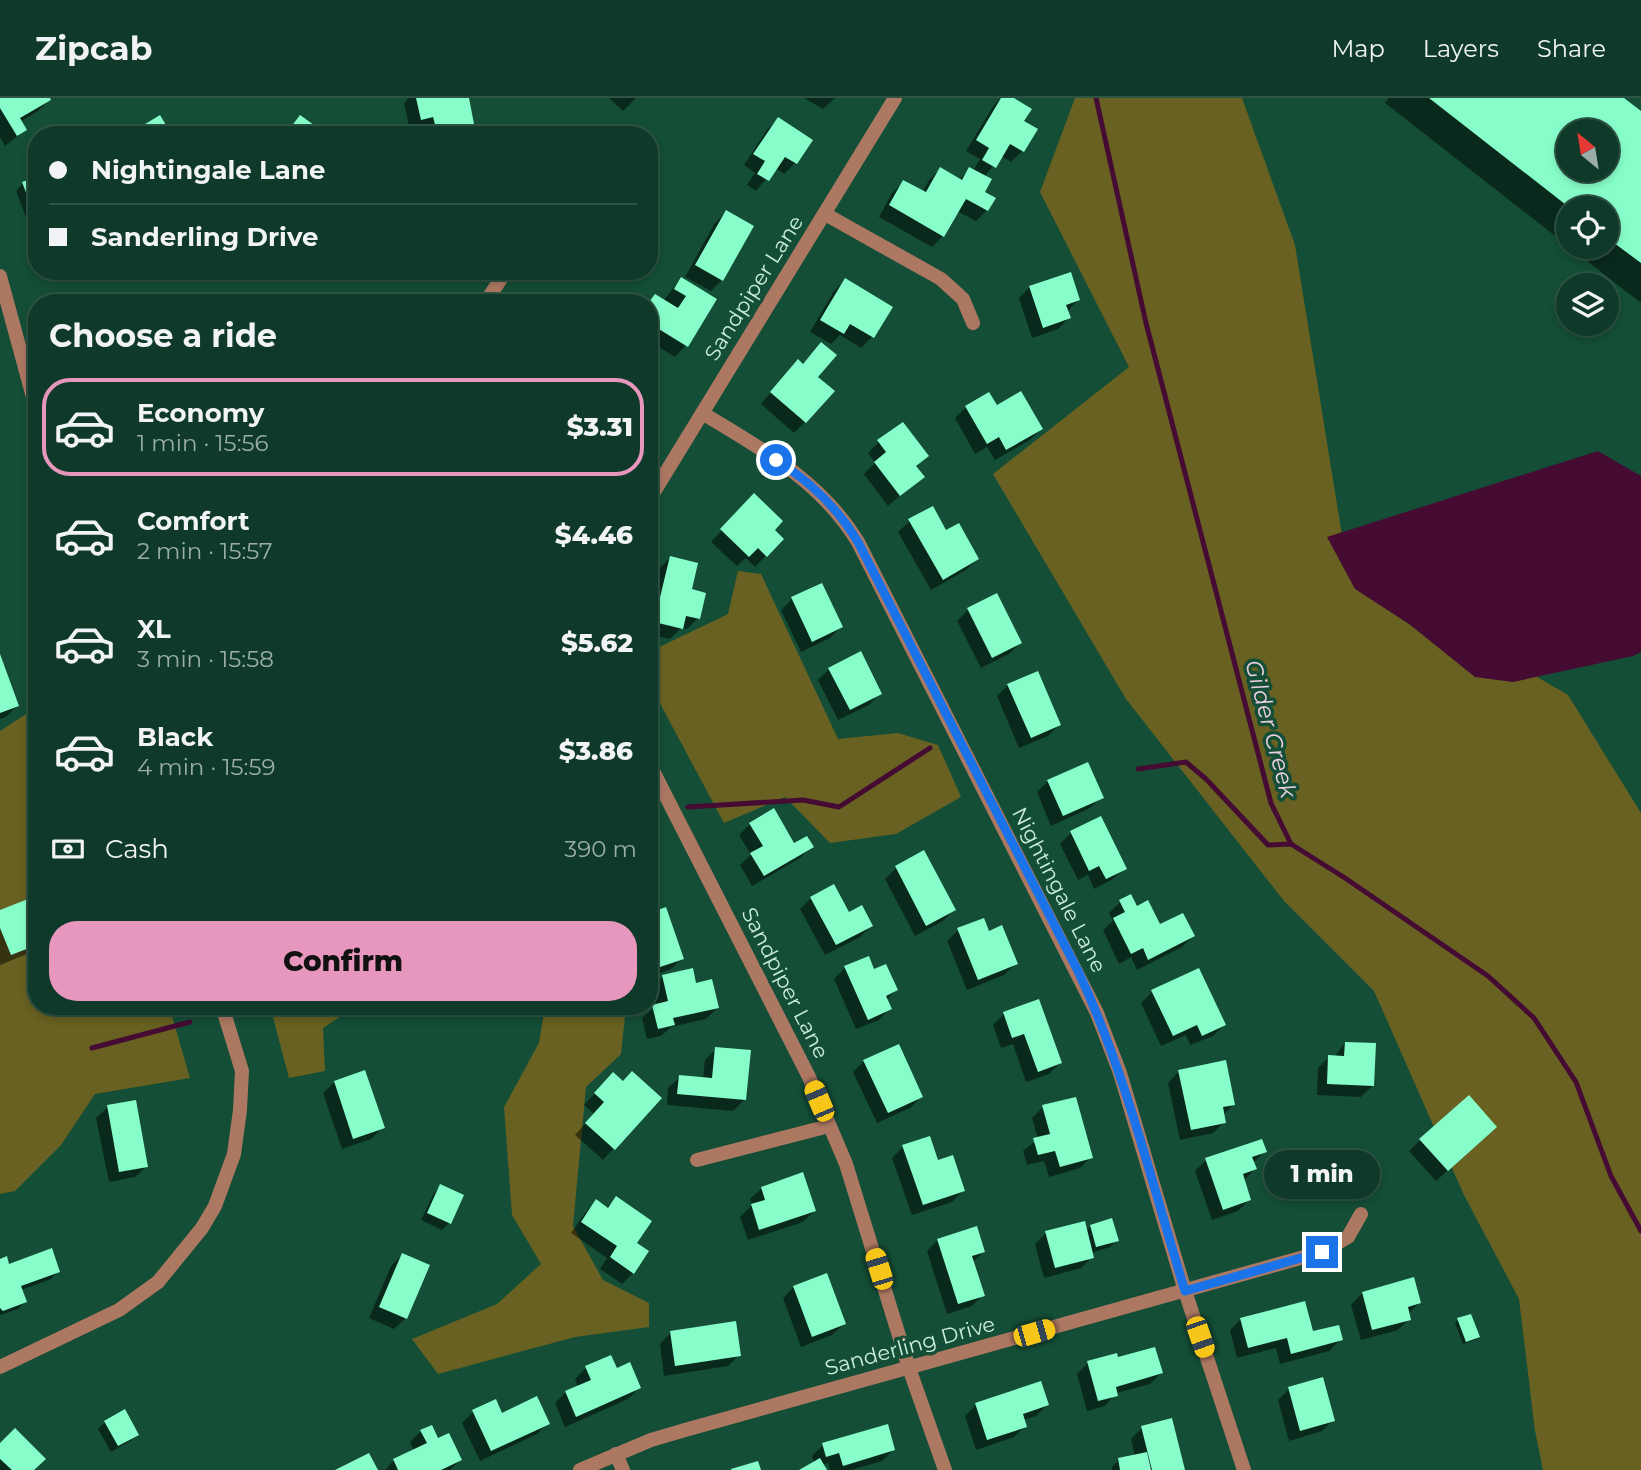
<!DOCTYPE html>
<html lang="en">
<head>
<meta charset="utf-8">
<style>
  :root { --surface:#0f3a29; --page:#1d4535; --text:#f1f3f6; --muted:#9bada8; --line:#2f5446; --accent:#e797bd }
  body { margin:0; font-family:Montserrat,sans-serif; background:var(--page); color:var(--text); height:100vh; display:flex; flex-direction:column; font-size:26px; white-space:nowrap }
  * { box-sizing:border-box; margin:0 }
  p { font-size:23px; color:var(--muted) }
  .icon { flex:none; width:38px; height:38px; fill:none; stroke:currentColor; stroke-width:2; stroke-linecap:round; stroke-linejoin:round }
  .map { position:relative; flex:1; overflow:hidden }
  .sheet { position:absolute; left:28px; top:196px; width:630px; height:721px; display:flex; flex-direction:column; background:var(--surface); border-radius:28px; box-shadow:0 4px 10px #0003,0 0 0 2px var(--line) }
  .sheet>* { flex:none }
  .guide { position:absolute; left:28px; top:28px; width:630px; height:154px; border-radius:28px; box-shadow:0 4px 10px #0003,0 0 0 2px var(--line); display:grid; align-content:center; height:154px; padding:0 21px; background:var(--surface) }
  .needle { width:46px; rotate:330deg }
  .buttons { position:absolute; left:1556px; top:21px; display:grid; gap:14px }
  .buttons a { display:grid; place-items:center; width:63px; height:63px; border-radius:50%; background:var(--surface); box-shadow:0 4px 10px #0003,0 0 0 2px var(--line); font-size:35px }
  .end { position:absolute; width:32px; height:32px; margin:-16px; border:9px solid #1a73e8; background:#fff; box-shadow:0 0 0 4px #fff }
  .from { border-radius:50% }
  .bubble { position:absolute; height:49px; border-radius:24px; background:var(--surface); box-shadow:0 4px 10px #0003,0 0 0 2px var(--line); font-size:23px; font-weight:800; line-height:49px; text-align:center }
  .car { position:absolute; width:21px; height:42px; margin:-21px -10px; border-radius:9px; box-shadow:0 0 5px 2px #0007; background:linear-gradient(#f5c518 24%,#345 0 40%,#f5c518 0 76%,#345 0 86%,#f5c518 0) }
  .guide b { display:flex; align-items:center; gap:24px; height:66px; font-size:26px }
  .guide b+b { border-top:2px solid var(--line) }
  .guide i { width:18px; height:18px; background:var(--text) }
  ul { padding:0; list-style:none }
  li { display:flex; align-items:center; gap:21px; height:98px; margin:0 14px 10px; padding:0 7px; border:4px solid transparent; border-radius:28px }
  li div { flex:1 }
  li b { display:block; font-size:26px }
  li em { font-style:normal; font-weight:800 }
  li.on { border-color:var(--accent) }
  li>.icon { width:63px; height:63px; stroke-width:1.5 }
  h2 { padding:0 21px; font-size:32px; line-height:84px }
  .pay { display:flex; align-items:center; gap:18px; height:77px; padding:0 21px; font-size:26px }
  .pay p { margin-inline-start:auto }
  .primary-button { display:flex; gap:14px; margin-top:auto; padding:14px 21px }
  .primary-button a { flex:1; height:80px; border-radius:28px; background:var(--accent); color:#111; font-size:28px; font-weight:800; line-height:80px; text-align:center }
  header { display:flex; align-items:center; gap:42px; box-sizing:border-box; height:98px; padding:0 35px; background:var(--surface); border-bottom:2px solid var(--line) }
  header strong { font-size:33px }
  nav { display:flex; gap:38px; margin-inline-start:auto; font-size:24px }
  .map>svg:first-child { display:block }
  .green { fill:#686121 }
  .water { fill:#450b33 }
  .shadow { fill:#0007; fill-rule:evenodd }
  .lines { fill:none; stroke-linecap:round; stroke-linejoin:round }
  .stream { stroke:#450b33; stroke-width:5 }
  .building { fill:#87feca; fill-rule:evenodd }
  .minor { stroke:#ad7862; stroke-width:14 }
  .tertiary { stroke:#ad7862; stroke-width:14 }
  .route { stroke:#1a73e8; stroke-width:9 }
  .labels { text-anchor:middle; stroke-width:7; stroke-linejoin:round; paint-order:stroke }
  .street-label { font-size:21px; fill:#c9eddb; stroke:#144e37 }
  .water-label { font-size:23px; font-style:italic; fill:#edd0e0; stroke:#144e37 }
</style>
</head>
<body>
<header>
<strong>Zipcab</strong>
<nav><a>Map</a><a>Layers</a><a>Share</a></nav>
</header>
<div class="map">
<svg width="1641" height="1372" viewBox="0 0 1641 1372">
  <rect width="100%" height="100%" fill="#144e37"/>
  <!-- green -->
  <path class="green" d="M1075,0H1242L1295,147L1347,468L1568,597L1641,715V1372H1543L1535,1333L1519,1201L1464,1097L1374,893L1284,803L1126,601L993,376L1129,269L1040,94Z
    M738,473L761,476L838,641L898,635L938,647L961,699L896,736L830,745L785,699L724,725L649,585V554L728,516Z
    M37,609V908H169L190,980L95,996L61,1047L15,1093L0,1096V633Z
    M270,908H356L323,930L325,973L289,980Z
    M545,908H626L621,956L586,989L573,1128L603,1182L649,1205V1229L575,1239L438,1276L412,1241L497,1206L541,1166L512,1117L504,1009L539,945Z"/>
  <!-- water -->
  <path class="water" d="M1598,353L1641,378V554L1633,558L1513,584L1475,579L1409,526L1355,491L1327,439Z"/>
  <!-- shadow -->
  <path class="shadow" d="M0,0H48L49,2L38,13L20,24L25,32L5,48L0,39Z
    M409,0H467L472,25L459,37H424L423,29L410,32L404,5Z
    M609,0H636L623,13Z
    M804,0H835L823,11Z
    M1001,0H1011L1022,23L1036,31L1022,53L1011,64L1001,58L984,79L982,95L987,112L976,123L957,113L943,138L932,149L879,119L892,95L904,84L922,95L929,82L940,71L959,82L970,71L973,73L980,61L966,53L994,7Z
    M1389,0H1622L1641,15V205L1569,149H1606V110H1568V148L1385,5ZM1568,33H1606V72H1568Z
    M778,21L810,42L795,65L784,76L775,70L756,93L747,87L755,75L744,67L767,32Z
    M37,80V133L32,135L16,93L23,85Z
    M726,114L722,182L711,193L685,179L715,125Z
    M681,181L714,202L686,247L675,259L649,243L648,205L655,198L663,203Z
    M845,182L891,209L872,239L861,250L840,237L831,246L810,234L834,193Z
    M1030,189L1078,202L1067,214L1069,220L1058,231L1032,240L1019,200Z
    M810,257L816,279L805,324L794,335L761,306L787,275L802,267Z
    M966,309H996L1041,331L1030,342L995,362L987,349L975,356L955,320Z
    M879,344L926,358L915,369L922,379L888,408L864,376L875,365L868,355Z
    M754,398L772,432L782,441L755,469L746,460L737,468L711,444Z
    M910,423L946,434L977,461L966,472L931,492L898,434Z
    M670,460L690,493L698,520L687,531L681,530L670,541L649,536V513L659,471Z
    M996,498L1020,545L1009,556L981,570L957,523L968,512Z
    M792,501L841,529L830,540L801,554L781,512Z
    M0,560L17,608L6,619L0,621Z
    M829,571L880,595L869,607L838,622L818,582Z
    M1008,587L1059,627L1048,638L1019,650L997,598Z
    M1048,683L1102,699L1090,710L1051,728L1037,694Z
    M750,726L794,747L811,749L800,760L752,788L740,767L751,757L739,737Z
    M1071,735L1125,770L1113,781L1094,791L1088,777L1078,782L1060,746Z
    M924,755L954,812L943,823L915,838L885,781L896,770Z
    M811,800L848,816L871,828L860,839L825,857L800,811Z
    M1120,804L1136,811L1159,829L1193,838L1182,849L1137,872L1131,859L1119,866L1103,832L1113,823L1109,815Z
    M0,814L37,827V849L32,854L0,867Z
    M649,817L682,860L671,871L649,879Z
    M958,832L1016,865L1004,877L967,892L947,843Z
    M845,870L896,892L886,902L890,910L879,922L856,931L834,881Z
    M663,879L695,887L717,910L706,921L671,929L661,938L647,941L642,920L656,908L652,890Z
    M1152,894L1224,927L1213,938L1190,947L1186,937L1161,948L1141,905Z
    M1004,916L1060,965L1049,976L1026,984L1013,946L1001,950L993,927Z
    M1345,945L1373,987L1361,999L1317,997L1318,970L1329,959H1334Z
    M716,951L744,1002L733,1013L667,1007L668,990L680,979L703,981L705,962Z
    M864,963L921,999L910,1010L877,1025L853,974Z
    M1179,973L1233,1007L1223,1017L1224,1024L1213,1035L1180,1042L1168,985Z
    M335,984L383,1029L371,1041L342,1051L323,995Z
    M622,985L660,1000L603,1062L575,1037L594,1016L584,1007L602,987Z
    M108,1009L147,1068L135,1079L109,1084L96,1020Z
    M1043,1009L1091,1059L1080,1070L1049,1079L1044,1063L1027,1067L1023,1053L1038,1041L1032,1020Z
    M1483,1040L1436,1083L1409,1053L1420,1042Z
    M903,1049L937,1064L963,1093L952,1104L912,1117L892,1060Z
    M1265,1053L1253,1065L1255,1071L1243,1083L1249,1102L1238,1113L1212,1122L1195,1073L1206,1062Z
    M441,1088L449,1125L442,1132L421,1122L434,1095Z
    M762,1090L814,1113L803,1124L748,1142L740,1119L752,1107L750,1101Z
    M616,1101L634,1146L633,1175L622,1186L600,1171L607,1160L571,1135L585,1115L596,1104L606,1110Z
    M1091,1128L1117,1142L1110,1149L1091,1155L1092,1159L1081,1170L1044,1180L1035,1146L1046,1135L1086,1133Z
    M938,1142L983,1154L972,1165L983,1197L972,1208L947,1216L927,1153Z
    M402,1157L406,1220L394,1231L369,1220L391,1168Z
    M0,1162L8,1168L58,1173L51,1181L21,1192L25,1204L18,1211L0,1217Z
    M794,1189L844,1226L832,1237L801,1249L783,1200Z
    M1362,1195L1419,1205L1408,1216L1409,1221L1398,1232L1361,1242L1351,1207Z
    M1241,1221L1312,1235L1341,1241L1329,1253L1280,1266L1276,1250L1237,1260L1230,1232Z
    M1458,1222L1478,1239L1475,1242L1463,1246L1455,1225Z
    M671,1234L739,1257L728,1268L664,1278L660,1246Z
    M1117,1262L1161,1275L1150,1286L1116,1295L1105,1308L1087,1313L1077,1276L1088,1265Z
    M586,1270L616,1272L639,1290L628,1301L565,1329L555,1305L566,1294L578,1289L575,1281Z
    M1289,1291L1333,1322L1322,1333L1289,1343L1278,1302Z
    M976,1307H1047L1036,1318L1023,1322L1025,1328L1014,1339L976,1352L965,1318Z
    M473,1314L501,1317L548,1325L537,1336L480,1363L462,1325Z
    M105,1324L137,1336L130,1343L111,1354L98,1331Z
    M1142,1330L1183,1372H1112V1369L1119,1362L1135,1358L1131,1341Z
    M421,1333L437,1342L460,1362L450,1372H385L394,1362L414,1353L410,1344Z
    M0,1347L32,1372H0Z
    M823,1347L893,1352L882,1363L851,1372H830L828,1365L822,1367L825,1372H802L814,1365L812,1358Z"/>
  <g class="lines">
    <!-- stream -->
    <path class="stream" d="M1096,0L1146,225L1271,705L1291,746L1345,780L1488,878L1534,920L1576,984L1611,1078L1641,1133
      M1138,671L1186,664L1206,681L1268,747L1291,746
      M688,709L803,702L839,709L930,650
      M649,710H656
      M92,950L190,924"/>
  </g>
  <!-- building -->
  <path class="building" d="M0,0H50L51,2L20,20L27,32L17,38L0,10Z
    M416,0H469L474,26L437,34L433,19L421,22Z
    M1001,0H1014L1032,11L1024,23L1038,31L1024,54L1010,46L996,70L982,62L989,50L976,42Z
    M1429,0H1624L1641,13V165L1606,139V110H1570ZM1568,33H1606V72H1568Z
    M160,17L172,37H127Z
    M300,17L328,37H285Z
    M778,19L813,42L797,66L785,59L769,83L757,76L765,63L753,56Z
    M593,26L601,35L612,26L622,37H581Z
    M940,69L962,82L969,69L992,81L985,94L996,100L988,113L966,101L944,139L889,107L903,82L926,94Z
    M37,79V123L22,84Z
    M726,112L754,128L723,183L695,167Z
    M1071,174L1080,202L1066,207L1071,220L1043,230L1029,188Z
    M681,179L717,201L688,249L649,225V204L655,196L678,210L686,198L674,191Z
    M845,180L893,209L874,240L850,226L844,236L820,222Z
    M821,244L837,257L818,279L835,293L806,325L770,294L798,261L803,266Z
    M649,288L660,294L649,313Z
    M1021,293L1043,331L1006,352L999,339L987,346L965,308L989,294L997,307Z
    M903,324L929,358L916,368L925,379L900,398L874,364L886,354L877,342Z
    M754,395L783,423L775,432L784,441L767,459L758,450L749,459L720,431Z
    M933,408L946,432L959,425L979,461L943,482L908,421Z
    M670,458L698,465L692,491L706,495L700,521L686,518L683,531L654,524Z
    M822,485L843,529L812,544L791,499Z
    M997,495L1022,545L992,560L967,510Z
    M861,553L882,596L850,612L828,570Z
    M0,556L19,608L0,615Z
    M1038,573L1061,627L1031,640L1007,586Z
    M1088,664L1104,700L1063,718L1047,682Z
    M774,710L794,745L807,738L814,749L764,778L750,755L763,748L749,725Z
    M1101,718L1127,771L1106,781L1099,768L1089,773L1070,733Z
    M924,752L956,812L926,828L895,768Z
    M834,786L849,814L862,807L873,828L836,847L810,799Z
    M1131,796L1137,808L1148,802L1160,826L1183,815L1195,838L1148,862L1143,850L1131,856L1113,820L1125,814L1119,802Z
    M28,801L37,823V847L11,857L0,830V812Z
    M666,809L684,861L660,869L656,856L649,859V815Z
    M984,820L989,833L1002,827L1018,866L978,882L957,830Z
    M869,858L874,871L886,866L898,892L886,898L892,911L868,922L844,868Z
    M693,870L696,885L712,881L719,910L673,920L675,927L658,931L652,907L668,903L662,877Z
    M1199,870L1226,927L1202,938L1197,927L1173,938L1151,892Z
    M1039,901L1062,965L1038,974L1024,936L1012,940L1003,914Z
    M1345,944L1376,945L1374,988L1327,986L1328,957L1344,958Z
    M899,946L923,999L888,1015L863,962Z
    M715,949L751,952L746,1002L677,996L679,977L712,980Z
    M1226,962L1235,1007L1223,1009L1226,1025L1191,1032L1178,972Z
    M365,972L385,1030L353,1041L334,983Z
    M632,973L662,1000L615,1052L585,1025L604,1004L594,995L613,974L623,983Z
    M1469,997L1497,1029L1448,1073L1419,1041Z
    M1076,999L1093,1060L1060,1069L1055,1053L1038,1057L1033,1040L1050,1036L1042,1007Z
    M136,1002L148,1069L119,1074L107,1007Z
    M930,1038L938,1062L953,1057L965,1093L923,1107L902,1047Z
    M1262,1041L1267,1054L1252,1059L1257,1071L1243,1076L1251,1102L1223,1112L1205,1060Z
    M803,1074L816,1113L759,1132L751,1106L765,1102L761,1089Z
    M440,1086L464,1097L451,1126L427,1115Z
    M616,1098L652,1123L637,1145L649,1153L634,1176L610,1159L617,1148L581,1124L596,1101L608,1110Z
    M1112,1120L1119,1143L1096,1149L1090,1127Z
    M1085,1123L1094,1160L1055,1170L1045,1133Z
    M977,1128L985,1154L972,1158L985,1198L958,1206L937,1141Z
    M52,1150L60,1174L21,1188L27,1204L3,1213L0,1210V1161L7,1158L9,1166Z
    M402,1155L430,1167L407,1221L379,1209Z
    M827,1175L846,1226L812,1239L793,1188Z
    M1414,1179L1421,1205L1408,1209L1411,1222L1372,1232L1362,1194Z
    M1305,1203L1313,1233L1339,1227L1343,1242L1291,1256L1287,1240L1248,1250L1240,1220Z
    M1471,1216L1480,1239L1466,1244L1457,1220Z
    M736,1223L741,1258L675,1268L670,1233Z
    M1155,1249L1163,1275L1116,1289L1118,1298L1098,1303L1087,1263L1117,1255L1118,1259Z
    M611,1257L617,1270L630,1264L641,1290L576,1319L565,1293L591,1282L585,1268Z
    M1323,1279L1335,1323L1300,1333L1288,1289Z
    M1041,1283L1049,1307L1023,1316L1027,1329L987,1342L975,1305Z
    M537,1298L550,1326L491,1353L472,1312L496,1301L502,1315Z
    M125,1311L139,1337L118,1348L104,1323Z
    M1172,1320L1185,1372H1152L1141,1328Z
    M888,1326L895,1352L843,1368L839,1355L826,1359L822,1345Z
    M432,1327L438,1340L449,1335L462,1362L441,1372H398L393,1361L427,1345L420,1332Z
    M15,1330L46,1361L34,1372H12L0,1361V1345Z
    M1147,1354L1151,1372H1120L1118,1360Z
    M369,1355L378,1372H335Z
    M820,1360L827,1372H799Z
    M758,1363L761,1372H731V1371Z"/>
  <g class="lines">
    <!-- minor -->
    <path class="minor" d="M825,116L941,181L963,201L973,225
      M485,205L506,173
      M702,315C762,351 821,383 858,444L1097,915L1120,975L1185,1193L1244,1372
      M649,402L895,0
      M649,665L809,979L846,1066L909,1270L945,1372
      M697,1062L829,1028
      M616,1356L623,1372
      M580,1372L651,1342L685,1332L1322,1154L1348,1139L1361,1116"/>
    <!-- tertiary -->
    <path class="tertiary" d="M0,178L37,314
      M0,1269L119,1212L158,1184L202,1130L215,1108L234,1056L240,1012L242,973L222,908"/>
  </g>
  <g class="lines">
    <!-- route -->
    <path class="route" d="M776,362C811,384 837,409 858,444L1078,873C1126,975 1152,1086 1185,1193L1322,1154"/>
  </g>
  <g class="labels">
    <!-- street labels -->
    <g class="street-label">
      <text transform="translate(754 190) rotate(-58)" y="7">Sandpiper Lane</text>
      <text transform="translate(1059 792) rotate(63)" y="7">Nightingale Lane</text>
      <text transform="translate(785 885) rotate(63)" y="7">Sandpiper Lane</text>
      <text transform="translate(910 1248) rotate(-15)" y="7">Sanderling Drive</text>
    </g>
    <!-- water labels -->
    <g class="water-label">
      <text transform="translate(1271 631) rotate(75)" y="8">Gilder Creek</text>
    </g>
  </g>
</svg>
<div class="buttons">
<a><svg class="needle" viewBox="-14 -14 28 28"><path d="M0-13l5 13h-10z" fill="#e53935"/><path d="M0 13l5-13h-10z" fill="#9bada8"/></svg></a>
<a><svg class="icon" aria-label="locate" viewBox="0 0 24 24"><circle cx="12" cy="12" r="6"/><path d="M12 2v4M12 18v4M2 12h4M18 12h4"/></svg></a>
<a><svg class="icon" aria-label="layers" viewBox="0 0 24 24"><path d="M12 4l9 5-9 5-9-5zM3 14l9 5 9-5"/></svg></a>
</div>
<i class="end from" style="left:776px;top:362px"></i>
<i class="end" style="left:1322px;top:1154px"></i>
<div class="bubble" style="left:1264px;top:1052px;width:116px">1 min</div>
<i class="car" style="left:819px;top:1003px;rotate:337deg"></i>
<i class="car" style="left:879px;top:1171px;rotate:343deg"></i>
<i class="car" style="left:1034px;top:1235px;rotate:74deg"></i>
<i class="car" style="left:1200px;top:1239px;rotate:161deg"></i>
<div class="guide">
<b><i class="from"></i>Nightingale Lane</b>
<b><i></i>Sanderling Drive</b>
</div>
<section class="sheet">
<h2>Choose a ride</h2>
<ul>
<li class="on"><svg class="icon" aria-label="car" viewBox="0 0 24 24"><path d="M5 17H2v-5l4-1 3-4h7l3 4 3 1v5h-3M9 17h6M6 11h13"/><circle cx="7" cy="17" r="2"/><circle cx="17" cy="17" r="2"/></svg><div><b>Economy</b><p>1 min · 15:56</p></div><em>$3.31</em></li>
<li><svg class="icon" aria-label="car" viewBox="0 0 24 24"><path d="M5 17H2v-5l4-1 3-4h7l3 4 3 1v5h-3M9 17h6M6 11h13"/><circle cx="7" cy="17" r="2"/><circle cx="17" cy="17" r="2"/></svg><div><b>Comfort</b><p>2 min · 15:57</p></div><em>$4.46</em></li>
<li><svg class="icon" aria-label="car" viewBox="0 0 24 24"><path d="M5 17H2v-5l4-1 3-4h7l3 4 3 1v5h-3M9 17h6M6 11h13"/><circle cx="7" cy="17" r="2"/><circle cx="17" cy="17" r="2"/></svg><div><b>XL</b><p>3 min · 15:58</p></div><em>$5.62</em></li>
<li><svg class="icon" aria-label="car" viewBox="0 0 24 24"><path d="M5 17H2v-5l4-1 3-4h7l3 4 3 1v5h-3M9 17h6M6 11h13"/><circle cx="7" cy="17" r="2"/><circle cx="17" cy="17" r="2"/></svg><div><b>Black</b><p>4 min · 15:59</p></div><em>$3.86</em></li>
</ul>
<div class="pay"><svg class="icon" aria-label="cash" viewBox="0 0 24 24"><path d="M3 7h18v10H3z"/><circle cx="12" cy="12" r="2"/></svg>Cash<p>390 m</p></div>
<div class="primary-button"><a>Confirm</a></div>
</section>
</div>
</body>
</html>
